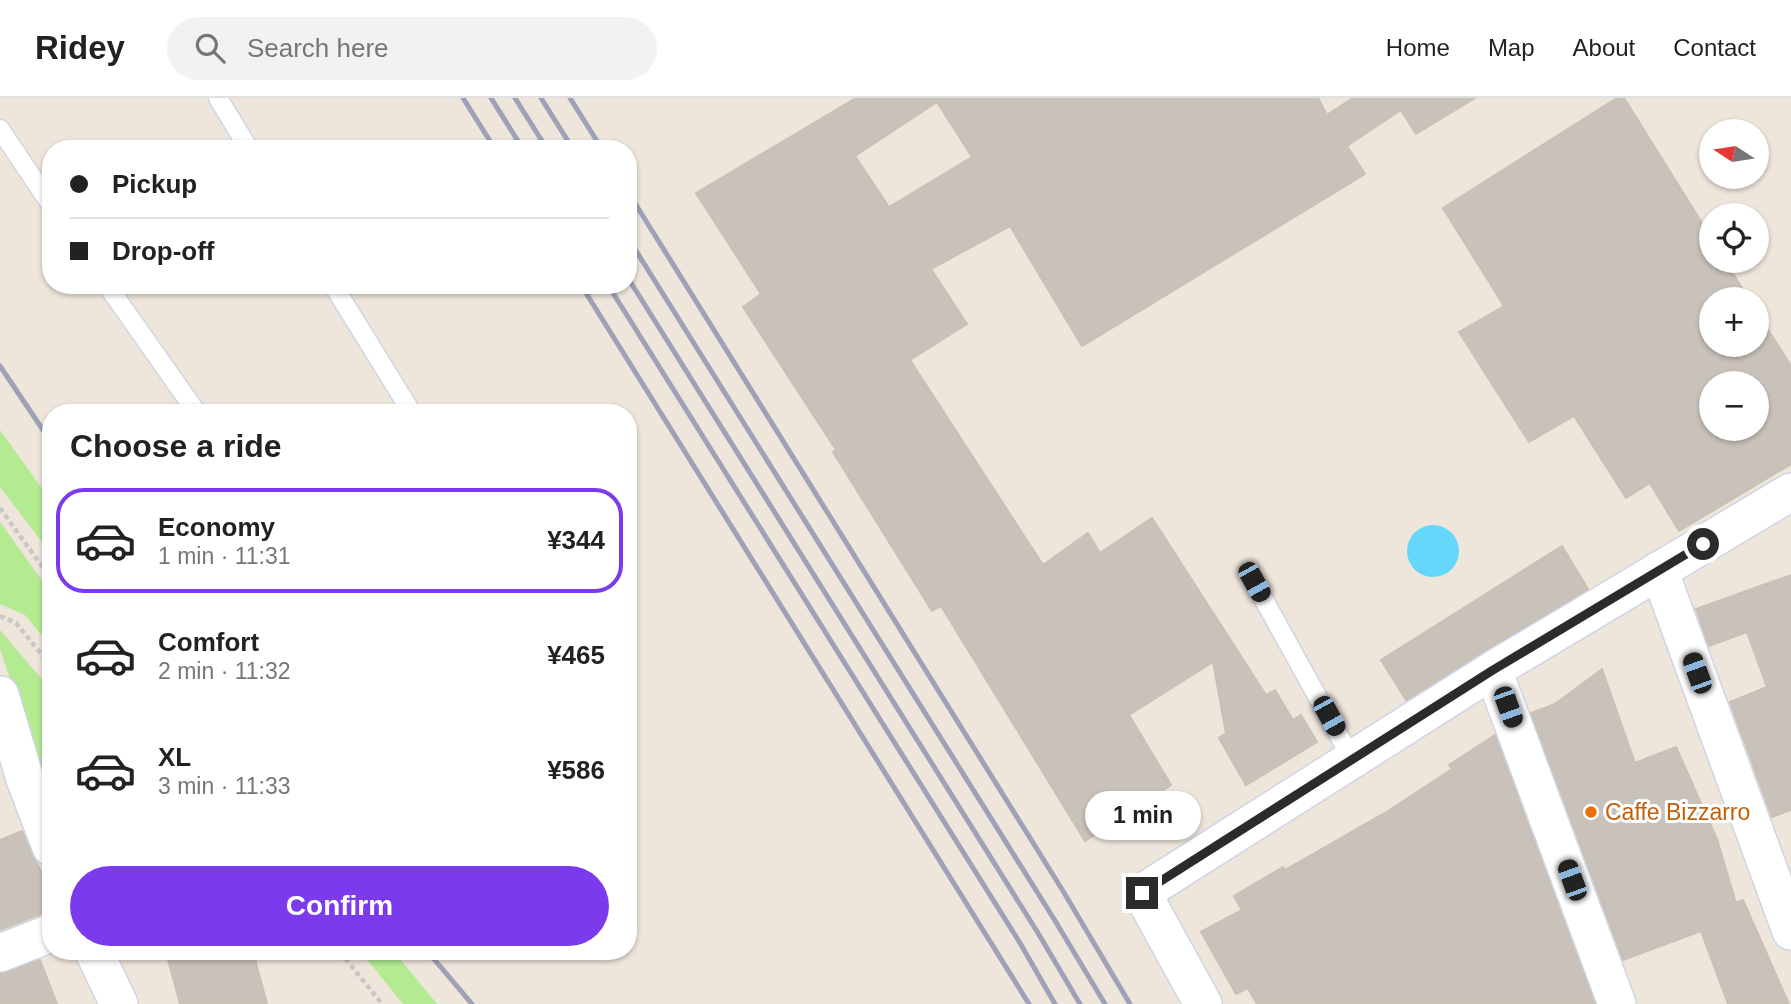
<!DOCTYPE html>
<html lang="en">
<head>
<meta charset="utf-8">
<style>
  :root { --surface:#fff; --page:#f2f2f2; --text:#222; --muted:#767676; --line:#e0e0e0; --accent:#7c3aed }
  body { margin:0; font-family:Helvetica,sans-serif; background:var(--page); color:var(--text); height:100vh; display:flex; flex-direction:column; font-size:26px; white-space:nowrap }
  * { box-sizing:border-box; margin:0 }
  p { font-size:23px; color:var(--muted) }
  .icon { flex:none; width:38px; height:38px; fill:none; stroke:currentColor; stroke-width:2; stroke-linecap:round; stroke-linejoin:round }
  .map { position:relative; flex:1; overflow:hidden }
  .details { position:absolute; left:42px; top:306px; width:595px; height:556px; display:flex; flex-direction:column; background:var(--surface); border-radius:28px; box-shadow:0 2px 5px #0004 }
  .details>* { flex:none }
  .banner { position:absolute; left:42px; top:42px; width:595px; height:154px; border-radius:28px; box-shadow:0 2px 5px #0004; display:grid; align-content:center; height:154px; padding:0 28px; background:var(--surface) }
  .needle { width:46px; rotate:282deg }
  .controls { position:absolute; left:1699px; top:21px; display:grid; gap:14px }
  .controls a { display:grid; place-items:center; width:70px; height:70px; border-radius:50%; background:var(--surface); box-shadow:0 2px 5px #0004; font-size:35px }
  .end { position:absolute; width:32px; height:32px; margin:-16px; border:9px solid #2b2b2b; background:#fff; box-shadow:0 0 0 4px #fff }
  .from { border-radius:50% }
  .bubble { position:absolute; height:49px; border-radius:24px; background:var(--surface); box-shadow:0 2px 5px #0004; font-size:23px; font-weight:800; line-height:49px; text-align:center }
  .car { position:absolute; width:21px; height:42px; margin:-21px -10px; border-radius:9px; box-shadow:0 0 5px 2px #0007; background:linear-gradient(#222 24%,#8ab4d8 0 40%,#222 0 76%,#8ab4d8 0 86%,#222 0) }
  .banner b { display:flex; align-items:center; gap:24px; height:66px; font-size:26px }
  .banner b+b { border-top:2px solid var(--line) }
  .banner i { width:18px; height:18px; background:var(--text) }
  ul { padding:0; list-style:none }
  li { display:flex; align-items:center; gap:21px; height:105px; margin:0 14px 10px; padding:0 14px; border:4px solid transparent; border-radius:28px }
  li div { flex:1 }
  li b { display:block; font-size:26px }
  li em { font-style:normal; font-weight:800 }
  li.on { border-color:var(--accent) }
  li>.icon { width:63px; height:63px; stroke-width:1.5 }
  h2 { padding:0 28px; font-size:32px; line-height:84px }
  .cta { display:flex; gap:14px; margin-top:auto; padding:14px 28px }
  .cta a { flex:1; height:80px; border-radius:42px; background:var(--accent); color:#fff; font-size:28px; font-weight:800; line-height:80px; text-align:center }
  header { display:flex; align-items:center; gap:42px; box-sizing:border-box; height:98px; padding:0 35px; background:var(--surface); border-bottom:2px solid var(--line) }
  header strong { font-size:33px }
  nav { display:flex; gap:38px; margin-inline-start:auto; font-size:24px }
  .search { width:490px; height:63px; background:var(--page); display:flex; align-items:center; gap:18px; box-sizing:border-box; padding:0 24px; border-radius:38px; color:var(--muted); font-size:26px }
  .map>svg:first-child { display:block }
  .grass { fill:#b3ea92 }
  .water { fill:#64d7fa }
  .building { fill:#c9c2bb; stroke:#cac1b5; stroke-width:2; fill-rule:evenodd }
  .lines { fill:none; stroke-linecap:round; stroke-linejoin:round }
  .service-casing { stroke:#d0d5e5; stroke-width:21 }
  .minor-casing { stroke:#d0d5e5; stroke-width:40 }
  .path { stroke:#c8c8c8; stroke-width:4.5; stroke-dasharray:5 3.5; stroke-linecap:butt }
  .service { stroke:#fff; stroke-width:18 }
  .minor { stroke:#fff; stroke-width:37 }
  .rail { stroke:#9da2b7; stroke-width:5 }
  .route { stroke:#2b2b2b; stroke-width:9 }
  .food-dot { fill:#e8710a; stroke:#fff; stroke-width:2.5 }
  .labels { text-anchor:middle; stroke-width:6; stroke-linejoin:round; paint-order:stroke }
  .food-label { font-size:23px; fill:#c56008; stroke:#fff; text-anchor:start }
</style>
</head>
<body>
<header>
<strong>Ridey</strong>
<div class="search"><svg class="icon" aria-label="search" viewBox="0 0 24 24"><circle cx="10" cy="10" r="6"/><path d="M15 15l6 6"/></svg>Search here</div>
<nav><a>Home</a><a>Map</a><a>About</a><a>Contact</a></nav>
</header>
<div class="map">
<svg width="1791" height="906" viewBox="0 0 1791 906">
  <rect width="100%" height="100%" fill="#eee5db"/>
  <!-- grass -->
  <path class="grass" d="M0,332L51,403V456L0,389Z
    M0,424L51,495V549L25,517L0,506Z
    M0,532L51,592V701L0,551Z
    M361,854H394L437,906H403Z"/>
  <!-- water -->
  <path class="water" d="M1407 453a26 26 0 1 1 52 0a26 26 0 1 1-52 0Z"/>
  <!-- building -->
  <path class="building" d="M856,0H1318L1327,17L1353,0H1475L1416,36L1401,12L1347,48L1365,76L1082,248L1010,128L931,171L967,226L910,262L1043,467L1088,435L1100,455L1152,420L1266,597L1275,592L1293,622L1301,617L1317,644L1246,687L1219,640L1226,635L1213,564L1129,617L1171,687L1085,743L941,508L932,513L833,354L836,352L743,209L761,196L696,95ZM937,4L972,59L889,109L855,58Z
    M1617,0H1624L1712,141V163H1725L1749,201H1712V247H1757V214L1791,268V366L1679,433L1650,385L1626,400L1574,318L1529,344L1459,234L1504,208L1443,110ZM1712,285H1757V331H1712Z
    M1562,448L1588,491L1406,602L1381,562Z
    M1791,477V712L1772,719L1730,604L1767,589L1747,534L1709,548L1696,511Z
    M1602,571L1635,665L1676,649L1717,741L1736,805L1743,802L1789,906H1728L1701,833L1623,862L1531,615L1555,606Z
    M1495,637L1595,906H1257L1248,890L1236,896L1201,834L1242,812L1234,798L1283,769L1285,772L1388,713L1452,671L1449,667Z
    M22,733L51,795V812L0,832V742Z
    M166,854H253L267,906H180Z
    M40,862L57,906H0V876Z"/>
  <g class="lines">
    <defs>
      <path id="service" d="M218,0L249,51
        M0,31L51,107
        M107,187L197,315
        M333,187L412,315
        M1254,484L1352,661"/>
      <path id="minor" d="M1659,472L1791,833
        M1493,572L1617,906
        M0,597L25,681L51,749
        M94,854L119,906
        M0,855L51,835
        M1203,906L1142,795L1493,572L1791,394"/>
    </defs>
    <!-- service casing -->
    <use href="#service" class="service-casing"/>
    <!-- minor casing -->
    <use href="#minor" class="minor-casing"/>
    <!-- path -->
    <path class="path" d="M0,410L51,481
      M0,518L16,525L51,568
      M340,854L382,906"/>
    <!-- service -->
    <use href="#service" class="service"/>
    <!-- minor -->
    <use href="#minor" class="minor"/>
    <!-- rail -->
    <path class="rail" d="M463,0L495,51
      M491,0L523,51
      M515,0L547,51
      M541,0L573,51
      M570,0L602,51
      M628,94L1063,793L1130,906
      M628,140L1054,821L1105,906
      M628,180L1038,835L1080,906
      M581,187L1029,906
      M608,187L1020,845L1055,906
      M0,268L51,344
      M428,854L472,906"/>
  </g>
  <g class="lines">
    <!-- route -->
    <path class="route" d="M1142,795L1493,572L1703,446"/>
  </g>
  <!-- markers -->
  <circle class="food-dot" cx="1591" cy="714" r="7"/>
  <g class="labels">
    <!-- food labels -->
    <g class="food-label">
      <text x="1605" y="722">Caffe Bizzarro</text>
    </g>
  </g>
</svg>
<div class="controls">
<a><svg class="needle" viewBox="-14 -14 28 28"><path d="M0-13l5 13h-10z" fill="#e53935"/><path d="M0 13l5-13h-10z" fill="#767676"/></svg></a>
<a><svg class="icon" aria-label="locate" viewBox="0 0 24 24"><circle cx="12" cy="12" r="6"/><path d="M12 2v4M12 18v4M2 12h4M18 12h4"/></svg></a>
<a>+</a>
<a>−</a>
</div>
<i class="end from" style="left:1703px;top:446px"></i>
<i class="end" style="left:1142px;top:795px"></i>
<div class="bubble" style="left:1085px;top:693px;width:116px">1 min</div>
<i class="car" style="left:1254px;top:484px;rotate:151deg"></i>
<i class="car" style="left:1697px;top:575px;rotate:340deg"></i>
<i class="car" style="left:1508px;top:609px;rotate:160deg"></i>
<i class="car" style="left:1329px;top:618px;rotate:151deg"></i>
<i class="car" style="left:1572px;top:782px;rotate:340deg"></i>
<div class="banner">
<b><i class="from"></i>Pickup</b>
<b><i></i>Drop-off</b>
</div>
<section class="details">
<h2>Choose a ride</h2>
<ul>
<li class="on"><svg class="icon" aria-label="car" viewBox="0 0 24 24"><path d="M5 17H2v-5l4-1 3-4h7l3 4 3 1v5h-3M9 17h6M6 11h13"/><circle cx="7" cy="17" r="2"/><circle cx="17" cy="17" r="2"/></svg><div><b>Economy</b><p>1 min · 11:31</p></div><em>¥344</em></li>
<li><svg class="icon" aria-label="car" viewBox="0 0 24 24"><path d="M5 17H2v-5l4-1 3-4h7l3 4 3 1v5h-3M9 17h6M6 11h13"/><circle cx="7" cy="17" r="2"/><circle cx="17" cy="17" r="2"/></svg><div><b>Comfort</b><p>2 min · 11:32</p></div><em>¥465</em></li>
<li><svg class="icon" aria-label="car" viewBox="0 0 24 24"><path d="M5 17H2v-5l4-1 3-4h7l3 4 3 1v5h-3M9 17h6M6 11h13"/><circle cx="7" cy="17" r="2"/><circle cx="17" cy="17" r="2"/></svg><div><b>XL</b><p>3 min · 11:33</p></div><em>¥586</em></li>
</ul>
<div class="cta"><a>Confirm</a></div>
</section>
</div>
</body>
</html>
